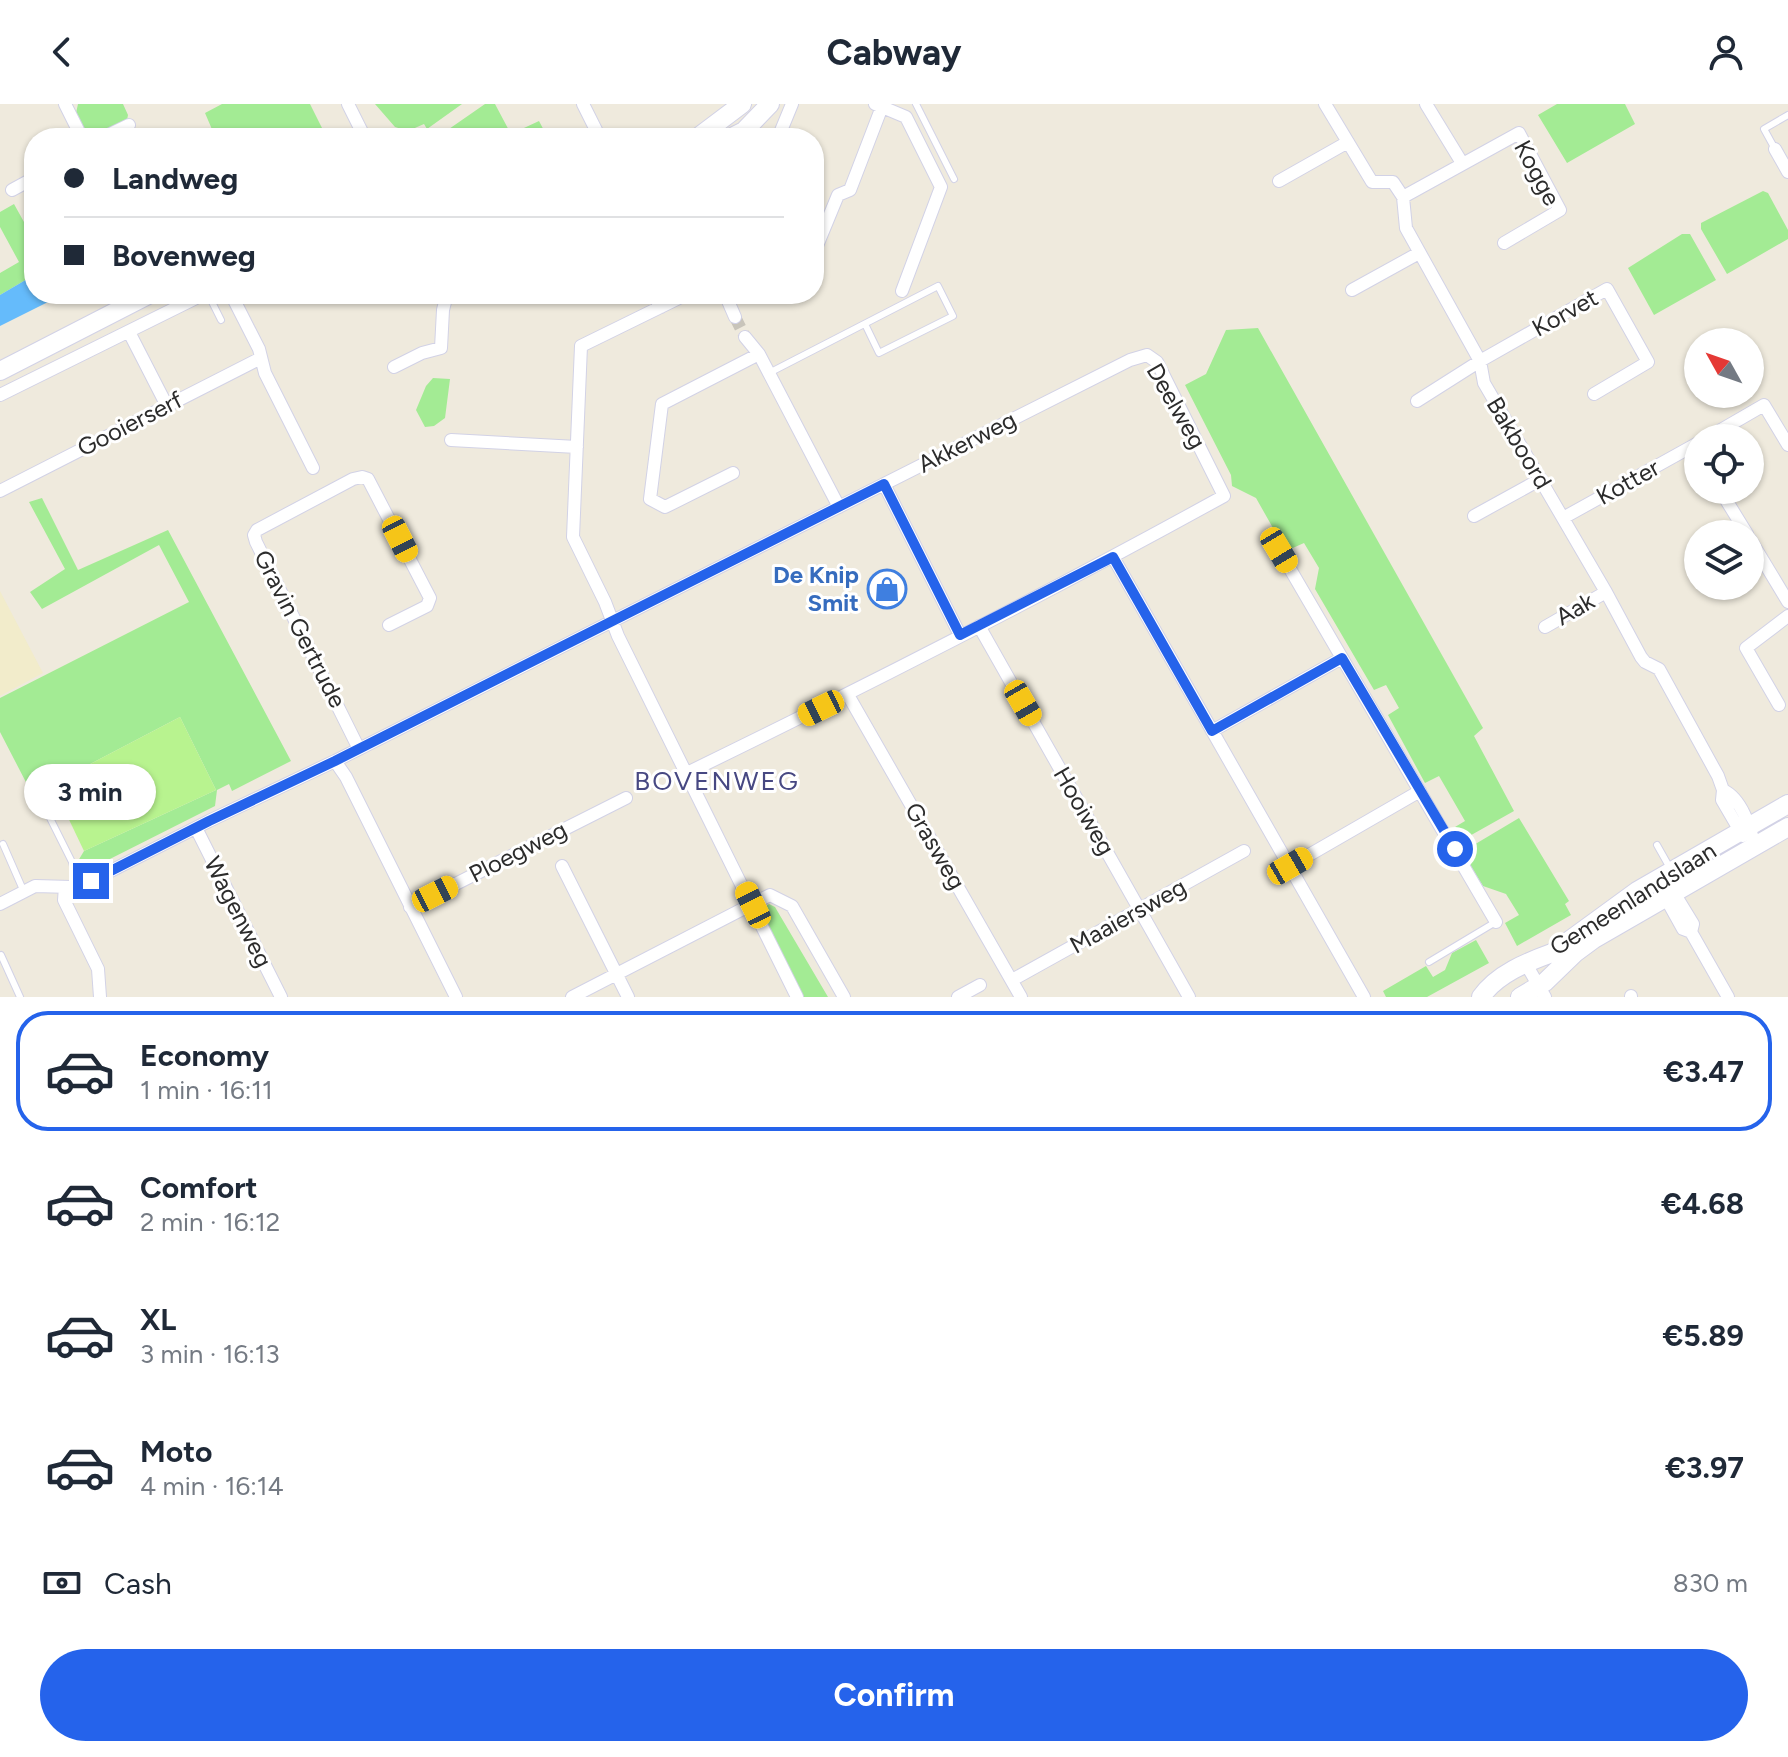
<!DOCTYPE html>
<html lang="en">
<head>
<meta charset="utf-8">
<style>
  :root { --surface:#fff; --page:#f6f6f7; --text:#1f2937; --muted:#747a83; --line:#e0e1e3; --accent:#2563eb }
  body { margin:0; font-family:Figtree,sans-serif; background:var(--page); color:var(--text); height:100vh; display:flex; flex-direction:column; font-size:30px; white-space:nowrap }
  * { box-sizing:border-box; margin:0 }
  p { font-size:26px; color:var(--muted) }
  .icon { flex:none; width:44px; height:44px; fill:none; stroke:currentColor; stroke-width:2; stroke-linecap:round; stroke-linejoin:round }
  .map { position:relative; height:893px; overflow:hidden }
  .details { display:flex; flex-direction:column; background:var(--surface); flex:1 }
  .details>* { flex:none }
  .hud { position:absolute; left:24px; top:24px; width:800px; height:176px; border-radius:32px; box-shadow:0 2px 6px #0004; display:grid; align-content:center; height:176px; padding:0 40px; background:var(--surface) }
  .needle { width:52px; rotate:310deg }
  .tools { position:absolute; left:1684px; top:224px; display:grid; gap:16px }
  .tools a { display:grid; place-items:center; width:80px; height:80px; border-radius:50%; background:var(--surface); box-shadow:0 2px 6px #0004; font-size:40px }
  .end { position:absolute; width:36px; height:36px; margin:-18px; border:10px solid #2563eb; background:#fff; box-shadow:0 0 0 4px #fff }
  .from { border-radius:50% }
  .bubble { position:absolute; height:56px; border-radius:28px; background:var(--surface); box-shadow:0 2px 6px #0004; font-size:26px; font-weight:700; line-height:56px; text-align:center }
  .car { position:absolute; width:24px; height:48px; margin:-24px -12px; border-radius:10px; box-shadow:0 0 6px 2px #0007; background:linear-gradient(#f5c518 24%,#345 0 40%,#f5c518 0 76%,#345 0 86%,#f5c518 0) }
  .hud b { display:flex; align-items:center; gap:28px; height:76px; font-size:30px }
  .hud b+b { border-top:2px solid var(--line) }
  .hud i { width:20px; height:20px; background:var(--text) }
  ul { padding:14px 0 0; list-style:none }
  li { display:flex; align-items:center; gap:24px; height:120px; margin:0 16px 12px; padding:0 24px; border:4px solid transparent; border-radius:32px }
  li div { flex:1 }
  li b { display:block; font-size:30px }
  li em { font-style:normal; font-weight:700 }
  li.current { border-color:var(--accent) }
  li>.icon { width:72px; height:72px; stroke-width:1.5 }
  .pay { display:flex; align-items:center; gap:20px; height:88px; padding:0 40px; font-size:30px }
  .pay p { margin-inline-start:auto }
  .action { display:flex; gap:16px; margin-top:auto; padding:16px 40px }
  .action a { flex:1; height:92px; border-radius:48px; background:var(--accent); color:#fff; font-size:32px; font-weight:700; line-height:92px; text-align:center }
  header { display:flex; justify-content:space-between; align-items:center; height:104px; padding:0 40px; background:var(--surface); font-size:36px; font-weight:700 }
  .map>svg:first-child { display:block }
  .education { fill:#f2eccb }
  .green { fill:#a3eb94 }
  .pitch { fill:#b8f38f }
  .water { fill:#65bbfb }
  .lines { fill:none; stroke-linecap:round; stroke-linejoin:round }
  .street-tunnel { stroke:#c8c4ba; stroke-width:12; stroke-dasharray:12 6; stroke-linecap:butt }
  .lane-casing { stroke:#d2d2e6; stroke-width:8 }
  .street-casing { stroke:#d2d2e6; stroke-width:14 }
  .secondary-casing { stroke:#d2d2e6; stroke-width:20 }
  .lane { stroke:#fff; stroke-width:6 }
  .street { stroke:#fff; stroke-width:12 }
  .secondary { stroke:#fff; stroke-width:18 }
  .route { stroke:#2563eb; stroke-width:10 }
  .labels { text-anchor:middle; stroke-width:6; stroke-linejoin:round; paint-order:stroke }
  .street-label { font-size:24px; fill:#2c2c2c; stroke:#fff }
  .shop-label { font-size:24px; font-weight:bold; fill:#366cbe; stroke:#fff; text-anchor:end }
  .neighbourhood-label { font-size:26px; letter-spacing:2px; fill:#474882; stroke:#fff }
</style>
</head>
<body>
<header><svg class="icon" aria-label="back" viewBox="0 0 24 24"><path d="M15 5l-7 7 7 7"/></svg>Cabway<svg class="icon" aria-label="person" viewBox="0 0 24 24"><circle cx="12" cy="8" r="4"/><path d="M4 21q1-7 8-7t8 7"/></svg></header>
<div class="map">
<svg width="1788" height="893" viewBox="0 0 1788 893">
  <rect width="100%" height="100%" fill="#efeadd"/>
  <!-- education -->
  <path class="education" d="M0,487L43,569L0,592Z"/>
  <!-- green -->
  <path class="green" d="M78,0H123L128,11L127,16L93,33L85,28L76,9Z
    M222,0H310L327,34H312L310,29L292,34H209L214,30L205,9Z
    M375,0H462L427,25L424,20L408,27L395,23Z
    M485,0H495L511,30L539,17L548,34H436Z
    M1557,0H1625L1635,20L1567,59L1538,11Z
    M1763,87L1768,89L1788,126V135L1727,170L1701,125V119Z
    M14,100L34,136V171L0,191V169L19,158L0,123V108Z
    M1682,130H1690L1716,176L1654,211L1628,164Z
    M1258,224L1483,624L1474,632L1514,707L1457,739L1450,726L1465,717L1439,672L1425,679L1388,611L1399,604L1386,581L1374,586L1315,485L1319,464L1304,439L1286,447L1256,394L1232,382L1231,371L1185,281L1206,270L1226,226Z
    M433,274L450,275L445,314L434,322L425,323L416,306L426,282Z
    M42,394L78,466L168,426L291,657L232,687L229,680L217,686L215,702L96,762L82,763L78,757L84,747L216,686L180,613L52,680L30,686L0,628V594L189,498L159,441L42,505L30,488L65,465L29,398Z
    M1519,714L1569,797L1565,800L1571,811L1517,842L1505,819L1519,811L1506,790L1483,782L1462,748Z
    M769,800L775,803L828,893H800L762,809V805Z
    M1476,836L1489,859L1427,893H1386L1383,887L1426,862L1433,873L1445,866L1452,849Z"/>
  <!-- pitch -->
  <path class="pitch" d="M180,613L216,686L84,747L52,680Z"/>
  <!-- water -->
  <path class="water" d="M34,171V190H64L0,222V191Z"/>
  <g class="lines">
    <!-- street-tunnel -->
    <path class="street-tunnel" d="M735,213L745,233"/>
    <defs>
      <path id="lane" d="M916,0L954,75
        M1775,45L1764,25L1788,11
        M208,190L221,216
        M769,269L938,182L953,212L879,249L865,220
        M36,686L72,758L78,782
        M3,740L24,788
        M1657,741L1670,764
        M1,851L20,893
        M1429,858L1494,819"/>
      <path id="street" d="M65,0L82,34
        M348,0L365,34
        M583,0L600,34
        M875,0L906,13L941,83L902,187
        M1325,0L1372,78H1393L1403,93L1406,124L1480,257L1484,279L1606,488L1641,553L1645,558L1659,565L1718,672L1723,686L1722,696L1743,732
        M1426,0L1462,59
        M102,34L129,21
        M778,34L792,0
        M1775,45L1788,68
        M1279,77L1348,38
        M12,86L34,74
        M1403,93L1519,29L1560,106L1504,139
        M814,149L838,91L850,86L883,0
        M1352,186L1419,149
        M231,190L259,245L265,269L313,364
        M652,190L661,203
        M687,190L581,242L573,433L605,498L618,532L797,893
        M725,190L735,213
        M129,228L167,302
        M745,233L759,250L839,403
        M394,263L422,249L441,244L443,206L447,190
        M0,291L204,190
        M1417,297L1480,257L1607,185L1648,258L1594,290
        M1707,334L1764,301L1788,341
        M451,336L577,343
        M733,369L665,403L650,395L662,300L759,250
        M884,380L960,531
        M1720,386L1747,430
        M0,387L261,254
        M1474,412L1541,375
        M1563,414L1698,339
        M1750,435L1788,498
        M1279,446L1496,818
        M1113,453L1364,893
        M979,522L1189,893
        M1545,523L1606,488
        M848,591L1021,893
        M1779,601L1746,544L1788,512
        M1212,627L1342,554
        M359,645L256,438L254,431L257,426L353,375L362,373L368,375L430,494L427,502L389,521
        M335,657L346,673L456,893
        M1723,686C1742,695 1750,723 1755,742
        M196,724L281,893
        M562,762L628,893
        M1290,762L1420,687
        M65,783L64,796L98,865L100,893
        M1671,784L1693,820L1691,828L1728,893
        M1663,789L1683,825L1691,828
        M0,800L35,782L71,783L91,777L209,717L335,657L1130,256L1147,251L1157,258L1224,392C1048,489 868,581 687,669
        M410,803L626,694
        M1526,860L1545,893
        M1012,876L1244,747
        M1631,892V893
        M572,893L770,791L792,802L844,893
        M958,893L980,881"/>
      <path id="secondary" d="M697,34L742,0
        M730,34L744,27L770,0
        M0,267L150,190
        M1481,893C1497,870 1527,858 1552,849L1637,787L1788,700
        M1520,893L1545,878L1575,849L1594,835L1788,723"/>
    </defs>
    <!-- lane casing -->
    <use href="#lane" class="lane-casing"/>
    <!-- street casing -->
    <use href="#street" class="street-casing"/>
    <!-- secondary casing -->
    <use href="#secondary" class="secondary-casing"/>
    <!-- lane -->
    <use href="#lane" class="lane"/>
    <!-- street -->
    <use href="#street" class="street"/>
    <!-- secondary -->
    <use href="#secondary" class="secondary"/>
  </g>
  <g class="lines">
    <!-- route -->
    <path class="route" d="M91,777L209,717L335,657L884,380L960,531L1113,453L1212,627L1342,554L1455,745"/>
  </g>
  <!-- icons -->
  <defs>
    <symbol id="shop-ring" viewBox="-11 -11 22 22"><circle r="9.5" fill="#fff" stroke="#3f7fe0" stroke-width="1.5"/><path d="M-5-2.5h2.3a2.7 3.5 0 0 1 5.4 0H5L5.5 6h-11ZM-1.5-2.5h3a1.5 2.3 0 0 0-3 0Z" fill="#3f7fe0"/></symbol>
  </defs>
  <g fill-rule="evenodd">
    <use href="#shop-ring" x="865" y="463" width="44" height="44"/>
  </g>
  <g class="labels">
    <!-- street labels -->
    <g class="street-label">
      <text transform="translate(1537 69) rotate(62)" y="8">Kogge</text>
      <text transform="translate(1565 209) rotate(-29)" y="8">Korvet</text>
      <text transform="translate(1176 302) rotate(60)" y="8">Deelweg</text>
      <text transform="translate(130 320) rotate(-27)" y="8">Gooierserf</text>
      <text transform="translate(967 338) rotate(-27)" y="8">Akkerweg</text>
      <text transform="translate(1519 339) rotate(59)" y="8">Bakboord</text>
      <text transform="translate(1628 378) rotate(-29)" y="8">Kotter</text>
      <text transform="translate(1575 505) rotate(-30)" y="8">Aak</text>
      <text transform="translate(300 525) rotate(63)" y="8">Gravin Gertrude</text>
      <text transform="translate(1084 707) rotate(60)" y="8">Hooiweg</text>
      <text transform="translate(935 742) rotate(60)" y="8">Grasweg</text>
      <text transform="translate(518 748) rotate(-27)" y="8">Ploegweg</text>
      <text transform="translate(1633 795) rotate(-32)" y="8">Gemeenlandslaan</text>
      <text transform="translate(238 808) rotate(63)" y="8">Wagenweg</text>
      <text transform="translate(1128 812) rotate(-29)" y="8">Maaiersweg</text>
    </g>
    <!-- shop labels -->
    <g class="shop-label">
      <text x="859" y="479">De Knip<tspan x="859" dy="28">Smit</tspan></text>
    </g>
    <!-- neighbourhood labels -->
    <g class="neighbourhood-label">
      <text x="717" y="686">BOVENWEG</text>
    </g>
  </g>
</svg>
<div class="tools">
<a><svg class="needle" viewBox="-14 -14 28 28"><path d="M0-13l5 13h-10z" fill="#e53935"/><path d="M0 13l5-13h-10z" fill="#747a83"/></svg></a>
<a><svg class="icon" aria-label="locate" viewBox="0 0 24 24"><circle cx="12" cy="12" r="6"/><path d="M12 2v4M12 18v4M2 12h4M18 12h4"/></svg></a>
<a><svg class="icon" aria-label="layers" viewBox="0 0 24 24"><path d="M12 4l9 5-9 5-9-5zM3 14l9 5 9-5"/></svg></a>
</div>
<i class="end from" style="left:1455px;top:745px"></i>
<i class="end" style="left:91px;top:777px"></i>
<div class="bubble" style="left:24px;top:660px;width:132px">3 min</div>
<i class="car" style="left:400px;top:435px;rotate:153deg"></i>
<i class="car" style="left:1279px;top:446px;rotate:149deg"></i>
<i class="car" style="left:1023px;top:599px;rotate:150deg"></i>
<i class="car" style="left:821px;top:604px;rotate:244deg"></i>
<i class="car" style="left:1290px;top:762px;rotate:60deg"></i>
<i class="car" style="left:435px;top:790px;rotate:63deg"></i>
<i class="car" style="left:753px;top:801px;rotate:334deg"></i>
<div class="hud">
<b><i class="from"></i>Landweg</b>
<b><i></i>Bovenweg</b>
</div>
</div>
<section class="details">
<ul>
<li class="current"><svg class="icon" aria-label="car" viewBox="0 0 24 24"><path d="M5 17H2v-5l4-1 3-4h7l3 4 3 1v5h-3M9 17h6M6 11h13"/><circle cx="7" cy="17" r="2"/><circle cx="17" cy="17" r="2"/></svg><div><b>Economy</b><p>1 min · 16:11</p></div><em>€3.47</em></li>
<li><svg class="icon" aria-label="car" viewBox="0 0 24 24"><path d="M5 17H2v-5l4-1 3-4h7l3 4 3 1v5h-3M9 17h6M6 11h13"/><circle cx="7" cy="17" r="2"/><circle cx="17" cy="17" r="2"/></svg><div><b>Comfort</b><p>2 min · 16:12</p></div><em>€4.68</em></li>
<li><svg class="icon" aria-label="car" viewBox="0 0 24 24"><path d="M5 17H2v-5l4-1 3-4h7l3 4 3 1v5h-3M9 17h6M6 11h13"/><circle cx="7" cy="17" r="2"/><circle cx="17" cy="17" r="2"/></svg><div><b>XL</b><p>3 min · 16:13</p></div><em>€5.89</em></li>
<li><svg class="icon" aria-label="car" viewBox="0 0 24 24"><path d="M5 17H2v-5l4-1 3-4h7l3 4 3 1v5h-3M9 17h6M6 11h13"/><circle cx="7" cy="17" r="2"/><circle cx="17" cy="17" r="2"/></svg><div><b>Moto</b><p>4 min · 16:14</p></div><em>€3.97</em></li>
</ul>
<div class="pay"><svg class="icon" aria-label="cash" viewBox="0 0 24 24"><path d="M3 7h18v10H3z"/><circle cx="12" cy="12" r="2"/></svg>Cash<p>830 m</p></div>
<div class="action"><a>Confirm</a></div>
</section>
</body>
</html>
